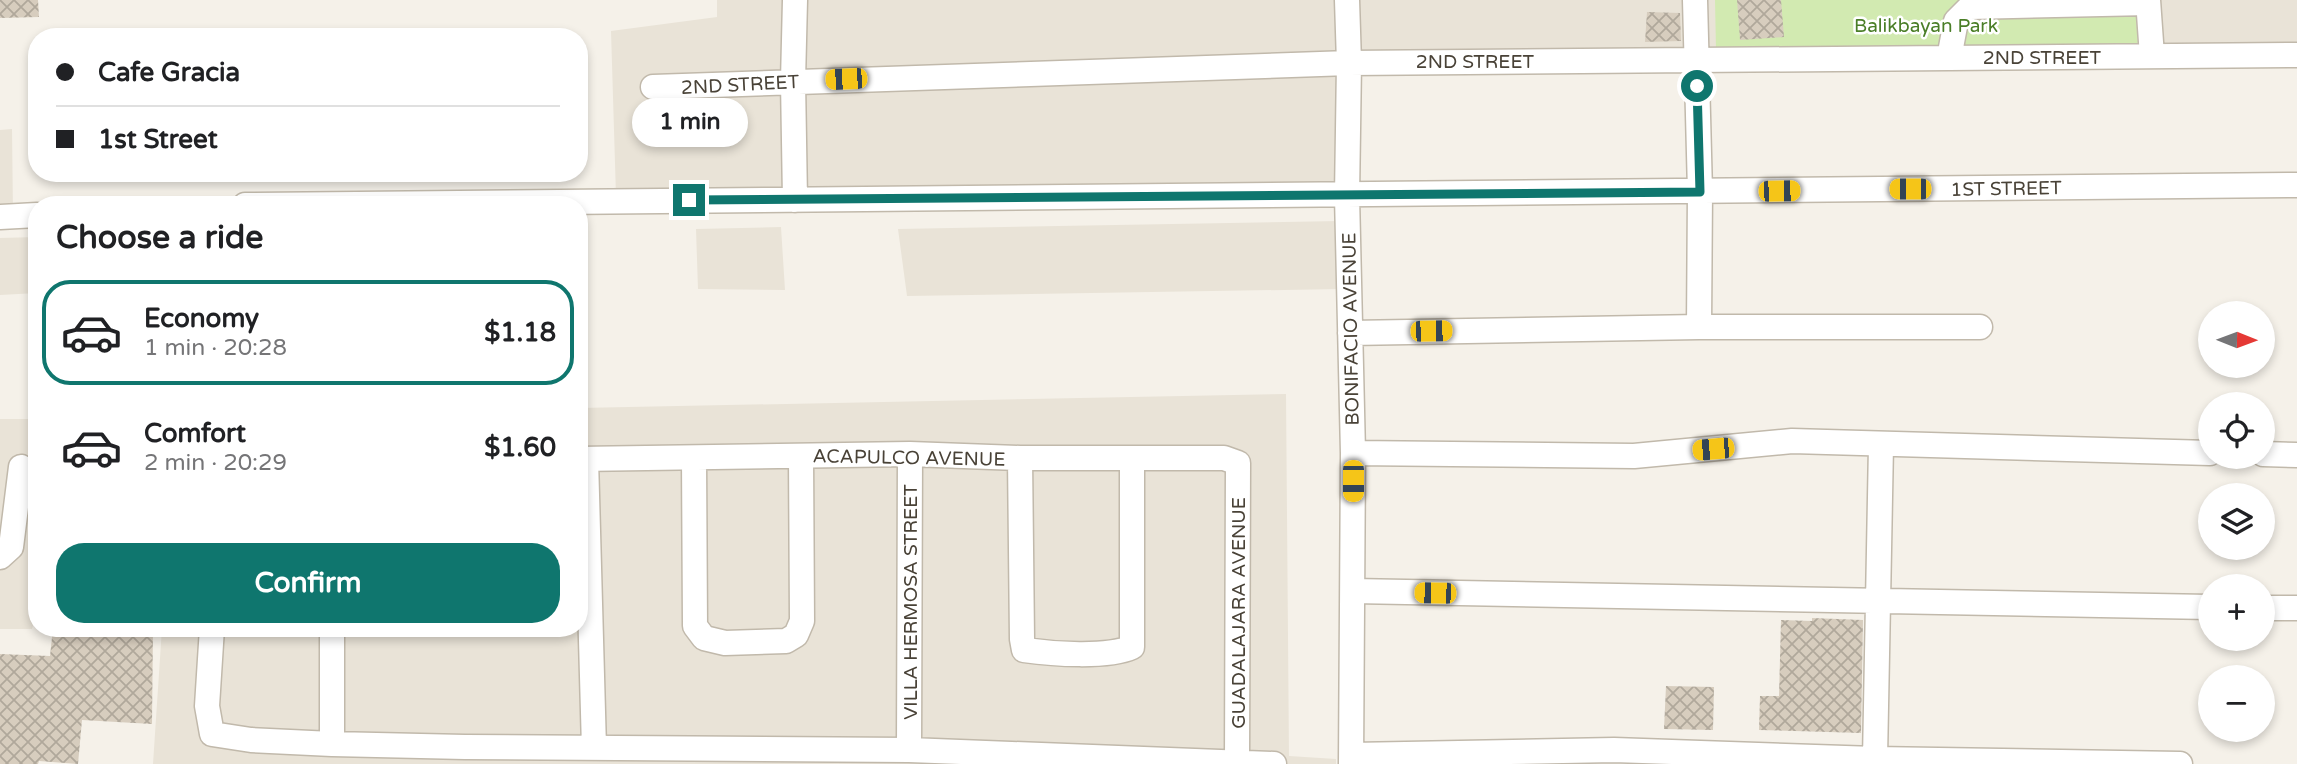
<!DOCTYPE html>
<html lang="en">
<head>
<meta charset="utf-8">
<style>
  :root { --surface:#fff; --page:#f2f2f2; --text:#202124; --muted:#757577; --line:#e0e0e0; --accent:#0f766e }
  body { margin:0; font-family:"Varela Round",sans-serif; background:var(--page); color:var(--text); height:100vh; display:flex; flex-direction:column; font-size:26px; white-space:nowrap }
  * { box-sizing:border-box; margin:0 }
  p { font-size:23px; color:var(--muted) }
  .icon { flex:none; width:38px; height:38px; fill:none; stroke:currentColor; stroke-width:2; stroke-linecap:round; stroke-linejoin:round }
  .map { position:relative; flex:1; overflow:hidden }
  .side { position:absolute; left:28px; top:196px; width:560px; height:441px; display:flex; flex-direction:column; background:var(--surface); border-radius:28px; box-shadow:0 4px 10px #0003 }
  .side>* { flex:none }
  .banner { position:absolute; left:28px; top:28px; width:560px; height:154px; border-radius:28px; box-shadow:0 4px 10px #0003; display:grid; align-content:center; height:154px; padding:0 28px; background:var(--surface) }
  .needle { width:46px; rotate:91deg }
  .controls { position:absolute; left:2198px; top:301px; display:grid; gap:14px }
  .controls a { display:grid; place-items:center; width:77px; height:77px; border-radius:50%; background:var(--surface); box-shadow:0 4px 10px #0003; font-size:35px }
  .end { position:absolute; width:32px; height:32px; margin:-16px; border:9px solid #0f766e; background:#fff; box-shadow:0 0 0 4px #fff }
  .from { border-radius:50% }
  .bubble { position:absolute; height:49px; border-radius:24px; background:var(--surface); box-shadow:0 4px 10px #0003; font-size:23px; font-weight:700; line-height:49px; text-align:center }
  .car { position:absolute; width:21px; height:42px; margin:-21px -10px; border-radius:9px; box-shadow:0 0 5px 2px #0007; background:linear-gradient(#f5c518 24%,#345 0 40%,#f5c518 0 76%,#345 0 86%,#f5c518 0) }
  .banner b { display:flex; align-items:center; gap:24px; height:66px; font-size:26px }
  .banner b+b { border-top:2px solid var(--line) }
  .banner i { width:18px; height:18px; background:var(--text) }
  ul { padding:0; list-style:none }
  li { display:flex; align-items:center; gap:21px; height:105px; margin:0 14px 10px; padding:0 14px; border:4px solid transparent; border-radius:28px }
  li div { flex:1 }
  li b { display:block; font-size:26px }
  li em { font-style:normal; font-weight:700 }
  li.on { border-color:var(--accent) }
  li>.icon { width:63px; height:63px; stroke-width:1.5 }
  h2 { padding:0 28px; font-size:32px; line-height:84px }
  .action { display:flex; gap:14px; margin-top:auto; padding:14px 28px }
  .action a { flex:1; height:80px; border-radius:28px; background:var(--accent); color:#fff; font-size:28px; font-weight:700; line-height:80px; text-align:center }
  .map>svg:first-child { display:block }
  .residential { fill:#e9e3d7 }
  .park { fill:#d2eab1 }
  .building { fill:url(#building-cross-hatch) }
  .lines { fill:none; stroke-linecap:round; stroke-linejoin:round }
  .minor-casing { stroke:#c1b9ab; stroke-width:27 }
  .minor { stroke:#fff; stroke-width:24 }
  .route { stroke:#0f766e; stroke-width:9 }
  .labels { text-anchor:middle; stroke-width:5; stroke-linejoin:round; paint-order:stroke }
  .park-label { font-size:19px; fill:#4a7e27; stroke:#fff }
  .street-label { font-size:19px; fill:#494237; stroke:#fff }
</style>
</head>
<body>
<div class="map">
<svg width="2297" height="764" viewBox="0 0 2297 764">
  <defs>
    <pattern id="building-cross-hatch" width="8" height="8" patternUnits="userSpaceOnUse" patternTransform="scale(1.75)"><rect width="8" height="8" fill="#d7cdbe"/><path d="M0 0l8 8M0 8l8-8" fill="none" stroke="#b0a89b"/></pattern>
  </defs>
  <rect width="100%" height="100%" fill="#f5f1e9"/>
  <!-- residential -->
  <path class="residential" d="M717,0H2297V42L2144,48L1339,53V186L616,196L611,31L717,17Z
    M12,129L13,215H0V130Z
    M1340,221L1341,289L907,296L898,229Z
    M781,227L785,290L698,289L696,229Z
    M37,237V293L0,295V238Z
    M1286,394L1289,756L1336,759V764H153L162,628H579V408Z
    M0,419H37V610L32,629H0Z"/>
  <!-- park -->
  <path class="park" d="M1715,0H2135L2138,48L1716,50Z"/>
  <!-- building -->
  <path class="building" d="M0,0H38L39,17L0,18Z
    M1737,0H1781L1784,37L1740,40Z
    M1647,12L1680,13L1681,41L1645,42Z
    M1812,618L1863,620L1861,733L1759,730L1760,696H1779L1781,620L1812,621Z
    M53,628H153L152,724L82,720L78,764L39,761L38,764H0V654L50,656Z
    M1666,686L1714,687L1713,730L1664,729Z"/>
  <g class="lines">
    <defs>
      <path id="minor" d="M795,0L793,81L795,200
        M1347,0L1349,63L1347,196L1353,453L1351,764
        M1695,0L1700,192L1699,327
        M2148,0L2152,56
        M1949,58L1956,21L1970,7L2148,3
        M653,87L1349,63L2297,55
        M245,205L2297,185
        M0,217L37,215
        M1350,333L1699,327H1980
        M1353,453L1634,456L1792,441L2210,453
        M2263,454L2297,455
        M694,458L695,626L704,638L725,643L786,641L796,635L802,621L801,456
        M1020,458L1022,639L1024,650C1052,654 1108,658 1132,647V458
        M579,459L910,454L1020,458H1224L1238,463L1237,763
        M586,459L594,748
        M0,557L11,547L21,467
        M1353,591L2210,607
        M2263,608H2297
        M212,628L207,706L212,734L251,740L332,744L465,747L909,750L1274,764
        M332,628V744
        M909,750L910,454
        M1352,755L1614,750L1875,759L2180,764
        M1875,759L1881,445"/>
    </defs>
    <!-- minor casing -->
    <use href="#minor" class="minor-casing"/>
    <!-- minor -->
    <use href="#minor" class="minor"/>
  </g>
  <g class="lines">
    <!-- route -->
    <path class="route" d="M689,200L1700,192L1697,86"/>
  </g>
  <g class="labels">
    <!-- park labels -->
    <g class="park-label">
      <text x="1926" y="32">Balikbayan Park</text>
    </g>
    <!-- street labels -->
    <g class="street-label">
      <text x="2042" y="64">2ND STREET</text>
      <text x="1475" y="68">2ND STREET</text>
      <text transform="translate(740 84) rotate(-3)" y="7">2ND STREET</text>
      <text transform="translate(2006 188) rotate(-1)" y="7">1ST STREET</text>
      <text transform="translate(1350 329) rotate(-91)" y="7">BONIFACIO AVENUE</text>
      <text transform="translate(909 457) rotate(1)" y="7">ACAPULCO AVENUE</text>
      <text transform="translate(910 602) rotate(-90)" y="7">VILLA HERMOSA STREET</text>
      <text transform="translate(1238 613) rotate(-90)" y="7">GUADALAJARA AVENUE</text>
    </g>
  </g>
</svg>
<div class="controls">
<a><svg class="needle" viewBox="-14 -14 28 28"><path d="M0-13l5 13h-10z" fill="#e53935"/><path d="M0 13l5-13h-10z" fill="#757577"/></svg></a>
<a><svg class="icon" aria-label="locate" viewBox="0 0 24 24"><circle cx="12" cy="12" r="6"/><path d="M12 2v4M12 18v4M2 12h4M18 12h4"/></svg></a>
<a><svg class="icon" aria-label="layers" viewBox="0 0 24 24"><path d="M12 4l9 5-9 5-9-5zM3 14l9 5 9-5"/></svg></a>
<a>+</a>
<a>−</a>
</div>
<i class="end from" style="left:1697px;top:86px"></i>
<i class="end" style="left:689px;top:200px"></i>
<div class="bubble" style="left:632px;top:98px;width:116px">1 min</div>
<i class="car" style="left:846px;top:79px;rotate:268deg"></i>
<i class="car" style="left:1910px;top:189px;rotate:270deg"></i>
<i class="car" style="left:1779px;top:191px;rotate:89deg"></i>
<i class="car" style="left:1431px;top:331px;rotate:89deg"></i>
<i class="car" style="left:1713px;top:449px;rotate:265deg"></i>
<i class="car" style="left:1353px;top:481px;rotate:180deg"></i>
<i class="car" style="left:1435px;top:593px;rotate:271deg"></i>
<div class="banner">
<b><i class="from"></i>Cafe Gracia</b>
<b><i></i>1st Street</b>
</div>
<section class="side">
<h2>Choose a ride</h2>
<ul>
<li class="on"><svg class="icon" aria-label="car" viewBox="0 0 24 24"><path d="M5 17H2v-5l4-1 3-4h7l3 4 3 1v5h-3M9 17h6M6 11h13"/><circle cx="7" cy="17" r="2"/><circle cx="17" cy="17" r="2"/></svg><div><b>Economy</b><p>1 min · 20:28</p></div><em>$1.18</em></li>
<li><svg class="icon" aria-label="car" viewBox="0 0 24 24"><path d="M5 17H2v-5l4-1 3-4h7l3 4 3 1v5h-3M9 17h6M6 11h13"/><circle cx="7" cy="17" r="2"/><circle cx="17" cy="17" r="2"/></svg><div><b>Comfort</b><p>2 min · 20:29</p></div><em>$1.60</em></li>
</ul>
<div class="action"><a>Confirm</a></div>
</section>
</div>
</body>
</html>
